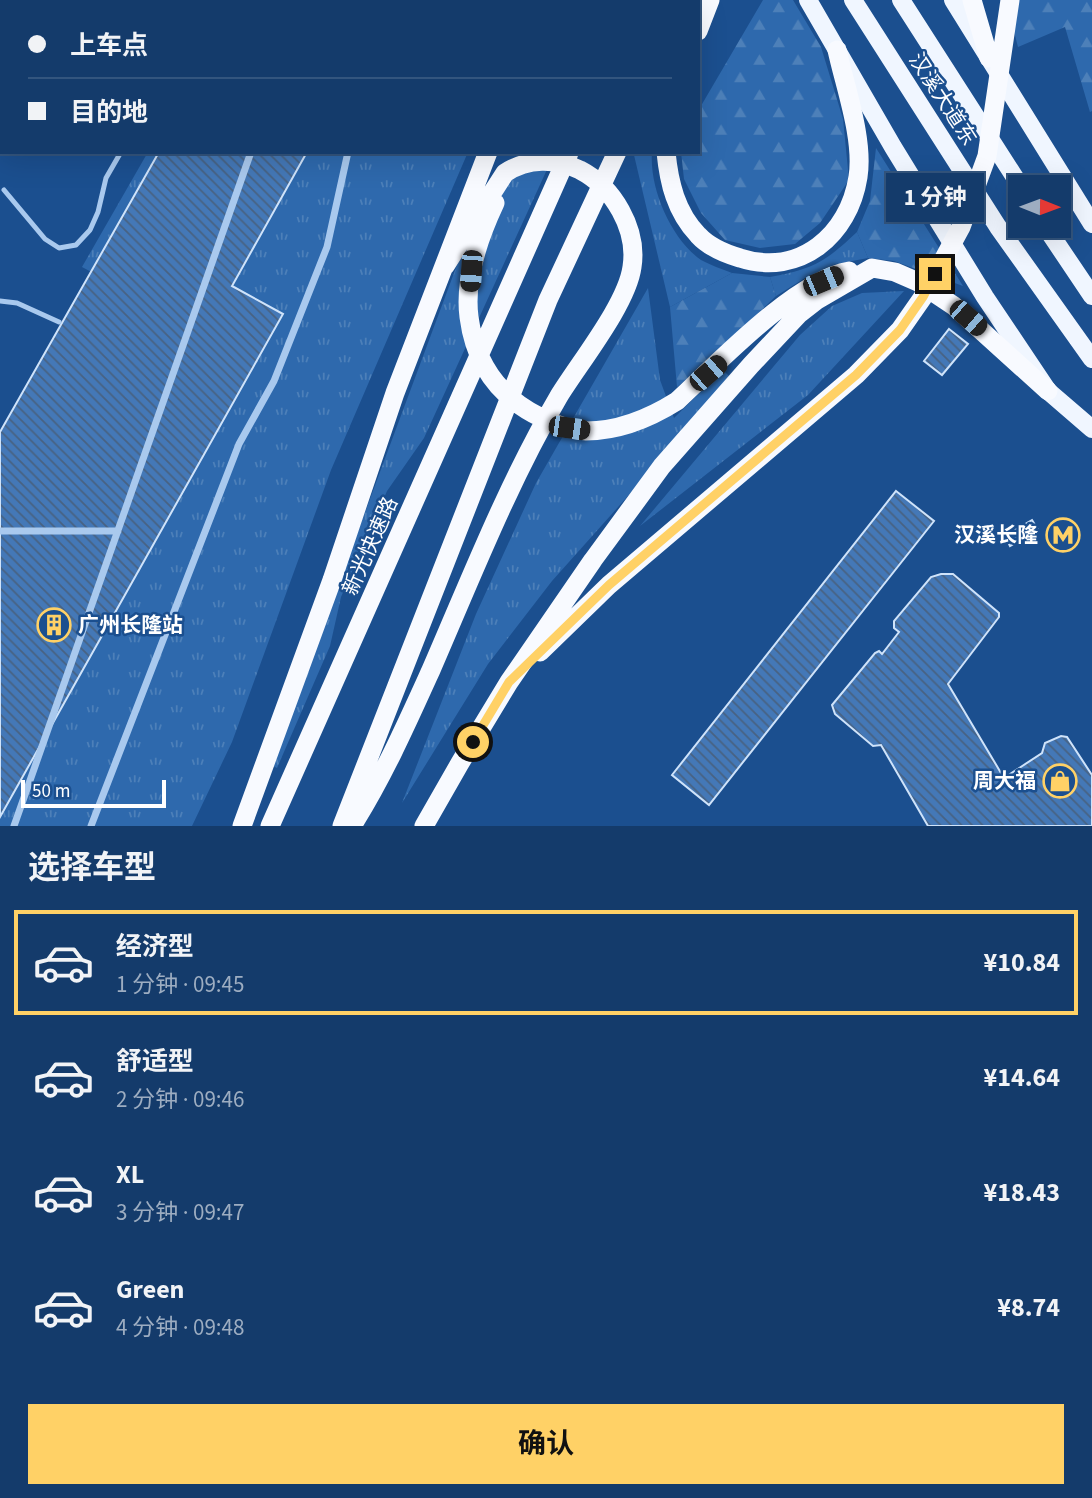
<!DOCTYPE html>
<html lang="zh">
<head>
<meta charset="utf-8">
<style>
  :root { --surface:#143b6b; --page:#1d4271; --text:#f1f3f6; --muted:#9dadc1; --line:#33557e; --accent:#ffd166 }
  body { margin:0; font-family:"Source Sans 3","Noto Sans SC",sans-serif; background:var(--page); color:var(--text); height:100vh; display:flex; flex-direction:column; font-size:26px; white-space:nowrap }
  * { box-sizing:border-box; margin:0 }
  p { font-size:23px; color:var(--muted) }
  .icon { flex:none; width:38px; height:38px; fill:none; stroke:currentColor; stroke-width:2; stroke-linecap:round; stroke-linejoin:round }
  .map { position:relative; height:826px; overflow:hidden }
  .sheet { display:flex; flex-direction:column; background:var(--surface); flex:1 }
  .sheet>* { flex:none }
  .top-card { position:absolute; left:0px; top:0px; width:700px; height:154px; box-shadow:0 7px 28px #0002,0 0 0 2px var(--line); display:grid; align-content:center; height:154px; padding:0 28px; background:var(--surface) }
  .needle { width:46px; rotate:91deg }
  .buttons { position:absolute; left:1008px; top:175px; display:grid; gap:14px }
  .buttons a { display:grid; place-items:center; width:63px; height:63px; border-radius:0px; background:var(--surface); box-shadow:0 7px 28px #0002,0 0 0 2px var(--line); font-size:35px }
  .scale { position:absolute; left:21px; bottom:18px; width:145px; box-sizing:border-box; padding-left:7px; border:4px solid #fff; border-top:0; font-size:19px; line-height:24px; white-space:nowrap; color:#fff; -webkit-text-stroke:5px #1b4f8f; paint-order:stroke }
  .end { position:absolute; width:32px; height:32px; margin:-16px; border:9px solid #ffd166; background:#111; box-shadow:0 0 0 4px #111 }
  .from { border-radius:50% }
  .bubble { position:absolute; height:49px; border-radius:0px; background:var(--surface); box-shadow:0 7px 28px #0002,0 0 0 2px var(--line); font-size:23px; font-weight:700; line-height:49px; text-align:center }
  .car { position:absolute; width:21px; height:42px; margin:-21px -10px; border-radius:9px; box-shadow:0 0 5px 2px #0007; background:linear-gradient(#222 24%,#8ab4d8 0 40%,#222 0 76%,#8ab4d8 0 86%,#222 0) }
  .top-card b { display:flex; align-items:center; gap:24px; height:66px; font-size:26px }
  .top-card b+b { border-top:2px solid var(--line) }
  .top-card i { width:18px; height:18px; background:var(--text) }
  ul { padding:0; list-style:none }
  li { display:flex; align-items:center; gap:21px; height:105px; margin:0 14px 10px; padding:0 14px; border:4px solid transparent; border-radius:0px }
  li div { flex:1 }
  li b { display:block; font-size:26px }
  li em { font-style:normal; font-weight:700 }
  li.on { border-color:var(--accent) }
  li>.icon { width:63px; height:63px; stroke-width:1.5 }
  h2 { padding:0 28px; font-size:32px; line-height:84px }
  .action { display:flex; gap:14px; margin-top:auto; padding:14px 28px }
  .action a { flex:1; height:80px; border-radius:0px; background:var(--accent); color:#111; font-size:28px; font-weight:700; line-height:80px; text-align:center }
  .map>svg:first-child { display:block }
  .grass { fill:url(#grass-tufts) }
  .forest { fill:url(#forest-firs) }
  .building { fill:url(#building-back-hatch); stroke:#cfe3fa; stroke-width:2 }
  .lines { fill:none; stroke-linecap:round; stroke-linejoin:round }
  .service { stroke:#a9c9ee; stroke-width:5 }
  .minor { stroke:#a9c9ee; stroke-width:7 }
  .primary { stroke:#f0f6ff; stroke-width:18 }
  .trunk { stroke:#f8faff; stroke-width:19 }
  .route { stroke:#ffd166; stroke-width:9 }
  .labels { text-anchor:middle; stroke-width:5; stroke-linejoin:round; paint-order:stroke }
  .street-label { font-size:21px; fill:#fff; stroke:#1b4f8f }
  .poi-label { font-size:21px; font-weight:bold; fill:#fff; stroke:#1b4f8f; text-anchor:end }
</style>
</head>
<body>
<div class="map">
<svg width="1092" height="826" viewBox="0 0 1092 826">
  <defs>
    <pattern id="grass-tufts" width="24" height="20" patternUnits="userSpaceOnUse" patternTransform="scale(1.75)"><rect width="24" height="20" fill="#2e69ad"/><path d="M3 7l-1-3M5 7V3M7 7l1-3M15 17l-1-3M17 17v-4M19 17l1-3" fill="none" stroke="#4d80b9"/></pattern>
    <pattern id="forest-firs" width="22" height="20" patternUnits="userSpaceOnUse" patternTransform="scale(1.75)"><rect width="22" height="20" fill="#2e69ad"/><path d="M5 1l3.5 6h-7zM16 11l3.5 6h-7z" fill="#4d80b9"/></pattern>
    <pattern id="building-back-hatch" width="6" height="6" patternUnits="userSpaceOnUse" patternTransform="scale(1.75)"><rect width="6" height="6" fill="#4478b7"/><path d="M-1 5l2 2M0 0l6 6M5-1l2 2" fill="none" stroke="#486282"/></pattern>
  </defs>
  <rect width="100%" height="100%" fill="#1b4f8f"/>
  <!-- grass -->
  <path class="grass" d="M236,0H537L235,2Z
    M148,152H468L331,470L232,742L192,826H0V505L148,302L82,267Z
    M527,152H555L424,438L387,491L341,597L330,646L277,768L271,765L457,265Z
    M636,152H652C649,188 671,239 701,260C710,265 722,269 732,273L670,307L634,155Z
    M857,232L868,258L836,264L805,278L776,296L770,277C814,269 825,262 857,232Z
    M648,288L660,380L674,418L723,370L729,376L652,469L552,581L488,664L402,803L476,614L536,483Z
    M904,291L808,395L640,526L800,335L832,306L862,293Z"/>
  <!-- forest -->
  <path class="forest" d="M763,0H793L821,47L843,119L849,180L820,223L795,244L760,248L725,240L701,213L684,179L681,152H698V111Z
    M1006,0H1092V111L1090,112L1065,27L1018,47Z
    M876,148L963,286L894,261L868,258L857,232L870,201Z
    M732,273L770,277L776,296L713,357L677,387L670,307Z"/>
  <!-- building -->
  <path class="building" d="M246,0H392L245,2Z
    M159,152H307L232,286L283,314L0,817V432Z
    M949,329L968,344L942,375L924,361Z
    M896,491L934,521L709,805L672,775Z
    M1032,520L1038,530L1010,546L1005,536Z
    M941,574H953L999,613V617L948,684L1004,778L1042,753L1045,743L1061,736L1067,737L1092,775V826H928L881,745L873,746L835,714L832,705L875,653L879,651L882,654L899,632L894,628V621L931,577Z"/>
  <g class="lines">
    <!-- service -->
    <path class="service" d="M217,2L218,0
      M4,190L45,239L59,248L76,245L90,230L98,212L106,178L121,152
      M0,301L17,303L59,322"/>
    <!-- minor -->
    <path class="minor" d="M101,0L102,2
      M333,0V2
      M147,2L150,0
      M304,2V0
      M0,113L2,111
      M0,531H118
      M14,826L251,152
      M91,826L239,444L274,381L327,247L348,152"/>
    <!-- primary -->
    <path class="primary" d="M808,0L893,147L985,297L1048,391L1092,429
      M853,0L998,227L1092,359
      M901,0L1021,187
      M953,0L1092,224
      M1045,226L1092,296"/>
    <!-- trunk -->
    <path class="trunk" d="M972,0L989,58
      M564,2L565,0
      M608,2L609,0
      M648,2L649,0
      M698,31L710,0
      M666,152C669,183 676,212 698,235C708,246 726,254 740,258C800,277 849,235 858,177C864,139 845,87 837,50
      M495,203C479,237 464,279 469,317C475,363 499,397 540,417C554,424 570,430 586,431C618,431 650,418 677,401C717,364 796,280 849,271
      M540,652L609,585L856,375L900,330L923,297L961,227L987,156L1010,0
      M242,826L332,580L395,393L488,152
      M270,826L569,153
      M342,826L548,300L617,152
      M352,826C383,777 407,723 431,670C471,578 508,483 559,396C580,362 627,304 632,267C638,229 613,187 580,170C555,158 528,158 505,173L445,266
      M424,826L460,763L509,682L593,560L662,466L751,365L799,314L817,300L872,268L895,272L918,282L954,306L1048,391"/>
  </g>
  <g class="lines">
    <!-- route -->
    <path class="route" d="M473,742L509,682L609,585L856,375L900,330L923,297L935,274"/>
  </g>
  <!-- icons -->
  <defs>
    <symbol id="metro-ring" viewBox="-11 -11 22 22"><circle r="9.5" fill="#1b4f8f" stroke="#ffd166" stroke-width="1.5"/><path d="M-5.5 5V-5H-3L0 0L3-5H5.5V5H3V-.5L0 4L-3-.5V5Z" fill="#ffd166"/></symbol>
    <symbol id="building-ring" viewBox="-11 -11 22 22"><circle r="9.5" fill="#1b4f8f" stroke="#ffd166" stroke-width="1.5"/><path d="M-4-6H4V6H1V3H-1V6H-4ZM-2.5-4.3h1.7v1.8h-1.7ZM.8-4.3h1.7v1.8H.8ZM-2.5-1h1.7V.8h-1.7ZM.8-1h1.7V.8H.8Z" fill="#ffd166"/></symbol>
    <symbol id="shop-ring" viewBox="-11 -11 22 22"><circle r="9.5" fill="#1b4f8f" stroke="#ffd166" stroke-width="1.5"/><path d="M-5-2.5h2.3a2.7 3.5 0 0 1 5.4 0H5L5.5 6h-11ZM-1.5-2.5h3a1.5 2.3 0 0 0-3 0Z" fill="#ffd166"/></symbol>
  </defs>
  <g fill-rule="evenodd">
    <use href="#metro-ring" x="1044" y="516" width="38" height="38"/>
    <use href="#building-ring" x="35" y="606" width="38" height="38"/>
    <use href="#shop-ring" x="1041" y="762" width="38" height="38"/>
  </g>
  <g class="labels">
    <!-- street labels -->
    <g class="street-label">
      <text transform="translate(943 99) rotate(57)" y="7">汉溪大道东</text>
      <text transform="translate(370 546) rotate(-66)" y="7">新光快速路</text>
    </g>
    <!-- poi labels -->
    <g class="poi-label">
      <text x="1038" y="542">汉溪长隆</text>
      <text x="78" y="632" text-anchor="start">广州长隆站</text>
      <text x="1036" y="788">周大福</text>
    </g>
  </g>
</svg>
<div class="buttons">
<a><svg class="needle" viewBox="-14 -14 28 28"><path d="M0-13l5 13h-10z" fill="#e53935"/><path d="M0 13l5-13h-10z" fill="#9dadc1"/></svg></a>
</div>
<div class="scale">50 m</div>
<i class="end from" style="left:473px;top:742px"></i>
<i class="end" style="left:935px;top:274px"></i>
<div class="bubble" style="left:886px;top:173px;width:98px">1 分钟</div>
<i class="car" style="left:471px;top:271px;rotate:184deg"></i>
<i class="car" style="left:823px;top:281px;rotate:67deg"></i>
<i class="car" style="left:968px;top:318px;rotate:131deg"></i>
<i class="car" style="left:708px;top:373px;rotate:49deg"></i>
<i class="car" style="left:569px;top:428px;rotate:98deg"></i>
<div class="top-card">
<b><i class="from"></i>上车点</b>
<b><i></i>目的地</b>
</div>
</div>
<section class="sheet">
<h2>选择车型</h2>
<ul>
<li class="on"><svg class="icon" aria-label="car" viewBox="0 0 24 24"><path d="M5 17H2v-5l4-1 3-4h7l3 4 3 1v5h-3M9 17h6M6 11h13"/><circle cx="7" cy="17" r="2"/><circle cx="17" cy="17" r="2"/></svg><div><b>经济型</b><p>1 分钟 · 09:45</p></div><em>¥10.84</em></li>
<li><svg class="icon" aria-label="car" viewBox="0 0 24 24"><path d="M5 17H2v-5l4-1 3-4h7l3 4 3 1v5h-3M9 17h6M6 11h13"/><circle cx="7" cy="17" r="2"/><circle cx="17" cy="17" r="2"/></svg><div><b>舒适型</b><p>2 分钟 · 09:46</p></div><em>¥14.64</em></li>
<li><svg class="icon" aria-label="car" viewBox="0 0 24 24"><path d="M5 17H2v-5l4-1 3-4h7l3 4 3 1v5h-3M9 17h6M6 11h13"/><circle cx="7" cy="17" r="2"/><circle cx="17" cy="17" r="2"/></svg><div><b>XL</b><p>3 分钟 · 09:47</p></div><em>¥18.43</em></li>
<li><svg class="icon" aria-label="car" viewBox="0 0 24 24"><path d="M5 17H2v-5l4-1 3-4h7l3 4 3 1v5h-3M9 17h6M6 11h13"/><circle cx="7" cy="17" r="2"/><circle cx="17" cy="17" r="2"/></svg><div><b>Green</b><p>4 分钟 · 09:48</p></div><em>¥8.74</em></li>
</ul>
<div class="action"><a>确认</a></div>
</section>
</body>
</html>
